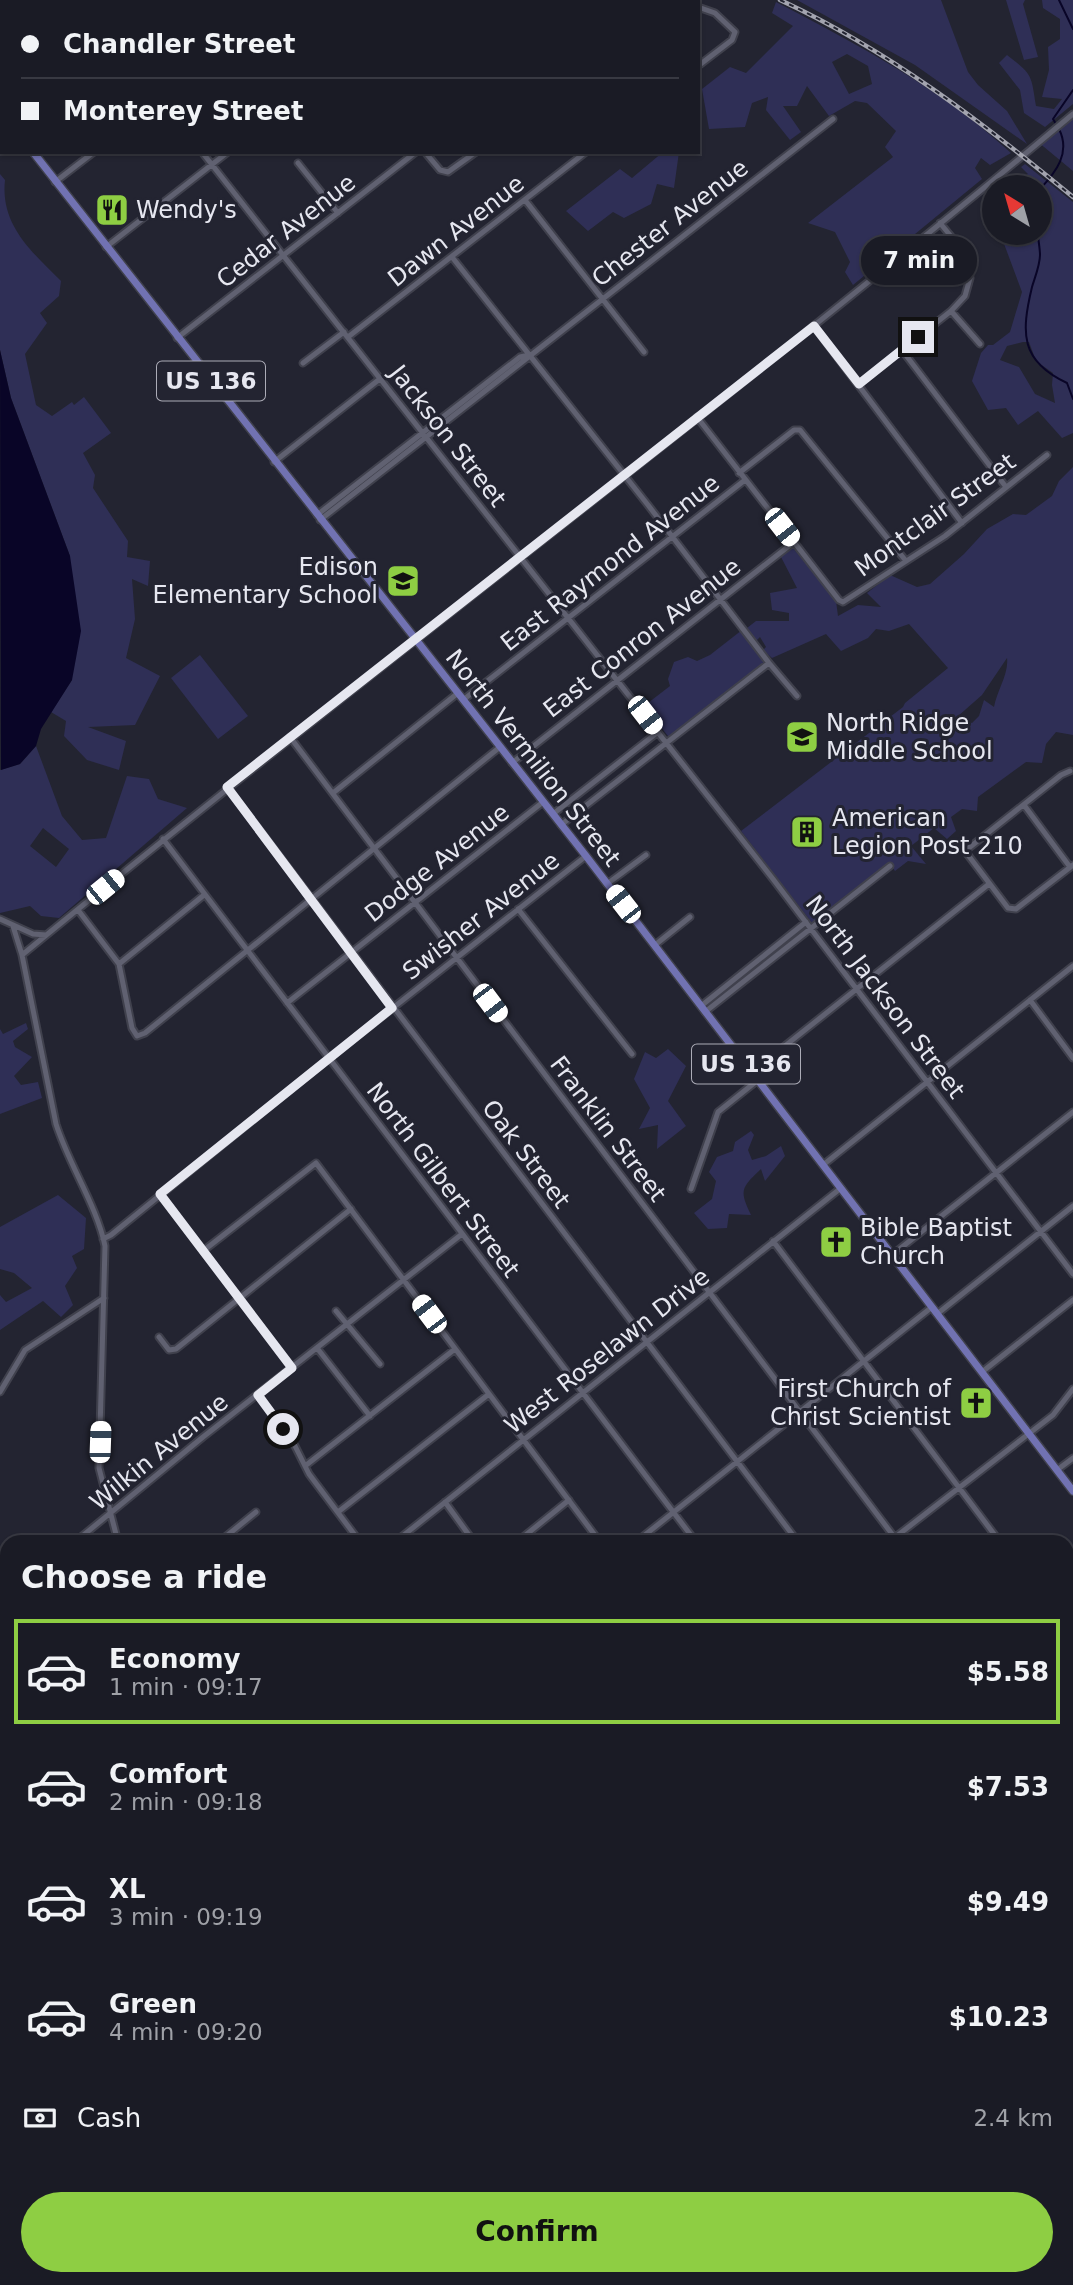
<!DOCTYPE html>
<html lang="en">
<head>
<meta charset="utf-8">
<style>
  :root { --surface:#1a1b25; --page:#272832; --text:#f1f3f6; --muted:#9fa1a7; --line:#383942; --accent:#8ece43 }
  body { margin:0; font-family:"DejaVu Sans",sans-serif; background:var(--page); color:var(--text); height:100vh; display:flex; flex-direction:column; font-size:26px; white-space:nowrap }
  * { box-sizing:border-box; margin:0 }
  p { font-size:23px; color:var(--muted) }
  .icon { flex:none; width:38px; height:38px; fill:none; stroke:currentColor; stroke-width:2; stroke-linecap:round; stroke-linejoin:round }
  .map { position:relative; flex:1; overflow:hidden }
  .sheet { position:absolute; left:0px; top:1535px; width:1074px; height:751px; display:flex; flex-direction:column; background:var(--surface); border-radius:21px 21px 0 0; box-shadow:0 2px 5px #0004,0 0 0 2px var(--line) }
  .sheet>* { flex:none }
  .banner { position:absolute; left:0px; top:0px; width:700px; height:154px; box-shadow:0 2px 5px #0004,0 0 0 2px var(--line); display:grid; align-content:center; height:154px; padding:0 21px; background:var(--surface) }
  .needle { width:46px; rotate:323deg }
  .tools { position:absolute; left:982px; top:175px; display:grid; gap:14px }
  .tools a { display:grid; place-items:center; width:70px; height:70px; border-radius:50%; background:var(--surface); box-shadow:0 2px 5px #0004,0 0 0 2px var(--line); font-size:35px }
  .end { position:absolute; width:32px; height:32px; margin:-16px; border:9px solid #e6e7f0; background:#111; box-shadow:0 0 0 4px #111 }
  .from { border-radius:50% }
  .bubble { position:absolute; height:49px; border-radius:24px; background:var(--surface); box-shadow:0 2px 5px #0004,0 0 0 2px var(--line); font-size:23px; font-weight:600; line-height:49px; text-align:center }
  .car { position:absolute; width:21px; height:42px; margin:-21px -10px; border-radius:9px; box-shadow:0 0 5px 2px #0007; background:linear-gradient(#fff 24%,#345 0 40%,#fff 0 76%,#345 0 86%,#fff 0) }
  .banner b { display:flex; align-items:center; gap:24px; height:66px; font-size:26px }
  .banner b+b { border-top:2px solid var(--line) }
  .banner i { width:18px; height:18px; background:var(--text) }
  ul { padding:0; list-style:none }
  li { display:flex; align-items:center; gap:21px; height:105px; margin:0 14px 10px; padding:0 7px; border:4px solid transparent; border-radius:0px }
  li div { flex:1 }
  li b { display:block; font-size:26px }
  li em { font-style:normal; font-weight:600 }
  li.active { border-color:var(--accent) }
  li>.icon { width:63px; height:63px; stroke-width:1.5 }
  h2 { padding:0 21px; font-size:32px; line-height:84px }
  .pay { display:flex; align-items:center; gap:18px; height:77px; padding:0 21px; font-size:26px }
  .pay p { margin-inline-start:auto }
  .cta { display:flex; gap:14px; margin-top:auto; padding:14px 21px }
  .cta a { flex:1; height:80px; border-radius:42px; background:var(--accent); color:#111; font-size:28px; font-weight:600; line-height:80px; text-align:center }
  .map>svg:first-child { display:block }
  .green { fill:#2f2f56; fill-rule:evenodd }
  .water { fill:#090527 }
  .lines { fill:none; stroke-linecap:round; stroke-linejoin:round }
  .stream { stroke:#090527; stroke-width:2 }
  .minor-casing { stroke:#40414d; stroke-width:9 }
  .major-casing { stroke:#40414d; stroke-width:10 }
  .minor { stroke:#606171; stroke-width:5 }
  .major { stroke:#7172b2; stroke-width:7 }
  .rail-casing { stroke:#a3a4af; stroke-width:4.5 }
  .rail { stroke:#232431; stroke-width:2; stroke-dasharray:5; stroke-linecap:butt }
  .route { stroke:#e6e7f0; stroke-width:9 }
  .labels { text-anchor:middle; stroke-width:6; stroke-linejoin:round; paint-order:stroke }
  .shield { fill:#232431; stroke:#acacb7; stroke-width:2 }
  .shield-label { font-size:23px; font-weight:bold; fill:#e6e7f0 }
  .poi-label { font-size:24px; fill:#e6e7f0; stroke:#232431; text-anchor:start }
  .street-label { font-size:24px; fill:#e6e7f0; stroke:#232431 }
</style>
</head>
<body>
<div class="map">
<svg width="1073" height="2285" viewBox="0 0 1073 2285">
  <rect width="100%" height="100%" fill="#232431"/>
  <!-- green -->
  <path class="green" d="M797,0H941L968,72L978,85L1007,111L1027,144L915,65Z
    M1006,0H1025L1023,4L1038,57L1024,60Z
    M1042,0H1073V104L1045,127L1024,113L1020,90L999,63L1007,55C1033,75 1031,75 1036,106L1054,109L1062,99L1042,97L1049,70L1048,47L1060,39V19L1043,8Z
    M776,2C859,45 943,90 1011,153L990,165L981,158L975,168L982,179L853,285L845,272L850,262L835,232L808,223L893,157L885,147L896,131L867,103L855,101L829,116L807,86L797,106H783L801,132L790,140L766,110L768,97L752,103L745,127L709,129L702,89L730,67L746,73L793,26L772,13ZM847,54L868,66L872,84L849,94L832,62Z
    M1073,114V171L1038,142Z
    M663,152H679L674,188L657,184L651,204L624,218L613,212L588,231L566,211L620,169L632,178Z
    M1025,164L1073,202V433L1062,438L1038,411L1018,425L1006,408L988,410L972,381L981,353L988,345H993L1010,332L1022,292L1000,233H1040V187H1004L1028,174L1021,167ZM1023,342H1029L1036,361L1053,373L1052,385L1055,403L1035,394L1019,367L1000,360L1007,346Z
    M0,174L5,180C0,225 32,252 61,281L59,296L40,313L47,323L25,354L36,405L52,416L72,402L74,405L84,397L111,433L83,453L95,475L93,488L128,541L127,557L150,561L148,586L132,579L135,619L126,658L160,676L135,725L88,727L126,741L119,770L87,760L64,736L66,721L51,712L72,680L70,556L11,398L0,350Z
    M1073,467V735L1056,732L1046,744L1042,763L1026,762L978,797L977,811L962,809L951,817L956,831L947,839L934,828L911,846L926,864L908,861L895,871L889,863L812,923L741,831L903,707L905,703L948,668L909,624L889,631L876,629L868,638L841,651L826,634L772,658L763,650L766,647L760,637L756,641L747,628L756,621H789V613L772,610L770,593L797,588L781,557L793,548L836,601L838,616L858,605L881,607L867,593L890,575L917,587L930,584L964,554L987,529L1013,514L1026,515L1052,496L1059,481ZM1007,658C1009,674 997,690 994,707L984,700L979,716L972,723L957,717L982,695Z
    M742,630L763,659V665L672,736H668L644,706L670,686L668,679L674,662L688,657L697,661L710,655Z
    M200,655L248,716L218,739L171,678Z
    M36,746L62,816L82,840L106,838L127,776L149,779L158,799L187,808L59,918L41,916L30,906L0,913V770L20,764ZM43,828L69,849L56,867L30,846Z
    M26,1023L28,1029L13,1041L15,1047L32,1057L14,1076L21,1085L38,1082L42,1098L0,1114V1029L3,1034Z
    M668,1049L686,1066L668,1101L686,1126L657,1149L658,1125L639,1129L650,1108L634,1079L645,1052L656,1058Z
    M751,1131L754,1135L748,1150L752,1160L766,1156L781,1146L785,1156L765,1181L761,1169C741,1188 739,1190 751,1215L729,1214L727,1228L708,1229L694,1213L712,1199L716,1181L709,1172L717,1157L733,1151L735,1142Z
    M58,1195L86,1218L84,1249L72,1256L77,1268L65,1286L73,1305L61,1317L43,1301L0,1330V1295L6,1302L32,1288L14,1273L0,1269V1227Z
    M7,1580V1680L0,1681V1585Z
    M0,2113L7,2118V2262L0,2265Z
    M8,2278H151L156,2284L1,2285Z
    M681,2279L825,2278L830,2285H673Z"/>
  <!-- water -->
  <path class="water" d="M0,350L11,398L70,556L81,631L72,680L41,729L36,746L20,764L1,770Z"/>
  <g class="lines">
    <!-- stream -->
    <path class="stream" d="M1059,0L1073,29
      M1056,124L1053,119L1073,90
      M1040,189C1056,172 1071,153 1059,129
      M1038,233C1038,240 1040,248 1040,255C1040,265 1035,277 1032,287C1021,333 1020,361 1067,383L1073,399"/>
    <defs>
      <path id="minor" d="M252,0L253,2
        M679,0L684,2
        M276,2L278,0
        M434,2L437,0
        M555,2L560,0
        M658,2L659,0
        M698,7L715,13L735,32
        M698,66L732,40L735,32
        M202,152L773,879L1073,1274
        M425,152L440,170L448,172L476,152
        M298,163L338,213
        M55,182L94,152
        M525,200L644,352
        M106,247L228,152
        M452,257L648,505L769,663L797,696
        M951,311L980,344
        M814,326L962,523
        M348,337L586,152
        M177,338L416,152
        M902,350L1006,487
        M303,363L344,332
        M859,384L951,311L965,296L970,278L968,263L959,246L940,223
        M697,417L839,600L843,602L945,536L1047,455
        M274,462L381,378
        M739,473L794,430H800L906,561
        M317,515L520,357L529,355
        M320,520L833,119
        M463,700L745,480
        M290,737L898,1542
        M512,763L794,542
        M1070,771L1061,775L965,851L1008,908L1016,909L1073,865
        M227,787L798,1542
        M333,793L458,693
        M1024,805L1070,867
        M553,814L658,732
        M561,825L769,663
        M163,839L696,1542
        M607,884L646,855
        M518,909L632,1054
        M78,910L119,964L132,1028L137,1036L145,1033L500,747
        M0,919L33,934L46,935
        M13,926L22,955L56,1124C69,1165 97,1206 105,1246L99,1468L118,1542
        M655,945L690,917
        M22,955C369,670 729,402 1073,114
        M119,964L204,895
        M1030,1000L1073,1058
        M287,1003L543,802
        M701,1006L806,922
        M705,1012L890,866
        M752,1072L989,884
        M823,1165L1073,966
        M691,1189L718,1112L758,1080
        M160,1194L292,1368
        M103,1239L111,1235L333,1055L586,856
        M773,1241L1000,1542
        M203,1251L316,1163L600,1542
        M892,1255L1073,1112
        M336,1311L380,1364
        M937,1314L1073,1206
        M159,1337L169,1350L176,1349L351,1209
        M317,1348L370,1416
        M982,1372L1073,1300
        M0,1392L25,1350L104,1298
        M258,1395L295,1446L309,1474L360,1542
        M305,1466L455,1349
        M1057,1470L1073,1458
        M445,1502L474,1542
        M338,1512L489,1394
        M75,1542L203,1437L462,1234
        M219,1542L256,1512
        M395,1542L841,1188
        M517,1542L569,1500
        M636,1542L932,1307
        M889,1542L1053,1415L1073,1389
        M0,1578L7,1573
        M1068,1588L1073,1583
        M1068,1624L1073,1631
        M4,1686L7,1690
        M1068,1757L1073,1764
        M1068,1804L1073,1800
        M0,1818L7,1829
        M0,1893L7,1888
        M1068,1894L1073,1901
        M0,1945L7,1949
        M1068,1962L1073,1958
        M1068,2033L1073,2041
        M1068,2141L1073,2137
        M1068,2161L1073,2168
        M136,2278L144,2285
        M321,2278L327,2285
        M519,2278L524,2285
        M622,2278L628,2285
        M833,2278L838,2285
        M929,2278L934,2285
        M1025,2278L1030,2285
        M46,2285L56,2278
        M179,2285L188,2278
        M246,2285L252,2278
        M418,2285L426,2278
        M662,2285L670,2278
        M893,2285L901,2278"/>
      <path id="major" d="M0,109L2,111
        M33,152L586,856L1073,1491"/>
    </defs>
    <!-- minor casing -->
    <use href="#minor" class="minor-casing"/>
    <!-- major casing -->
    <use href="#major" class="major-casing"/>
    <!-- minor -->
    <use href="#minor" class="minor"/>
    <!-- major -->
    <use href="#major" class="major"/>
    <defs>
      <path id="rail" d="M780,0C888,50 982,122 1073,197"/>
    </defs>
    <!-- rail casing -->
    <use href="#rail" class="rail-casing"/>
    <!-- rail -->
    <use href="#rail" class="rail"/>
  </g>
  <g class="lines">
    <!-- route -->
    <path class="route" d="M283,1429L258,1395L292,1368L160,1194L392,1008L227,787L814,326L859,384L918,337"/>
  </g>
  <!-- icons -->
  <defs>
    <symbol id="restaurant-square" viewBox="-11 -11 22 22"><rect x="-9" y="-9" width="18" height="18" rx="4" fill="#8ece43" stroke="#232431"/><path d="M-5-6h1v4h1v-4h1v4h1v-4h1v5L-1.5 .5V6h-2V.5L-5-1ZM5-6V6H3V1.5H1.5Q1.5-4 5-6Z" fill="#111"/></symbol>
    <symbol id="school-square" viewBox="-11 -11 22 22"><rect x="-9" y="-9" width="18" height="18" rx="4" fill="#8ece43" stroke="#232431"/><path d="M0-5L7-2L0 1L-7-2ZM-4 1L0 2.5L4 1V4Q0 6-4 4Z" fill="#111"/></symbol>
    <symbol id="building-square" viewBox="-11 -11 22 22"><rect x="-9" y="-9" width="18" height="18" rx="4" fill="#8ece43" stroke="#232431"/><path d="M-4-6H4V6H1V3H-1V6H-4ZM-2.5-4.3h1.7v1.8h-1.7ZM.8-4.3h1.7v1.8H.8ZM-2.5-1h1.7V.8h-1.7ZM.8-1h1.7V.8H.8Z" fill="#111"/></symbol>
    <symbol id="church-square" viewBox="-11 -11 22 22"><rect x="-9" y="-9" width="18" height="18" rx="4" fill="#8ece43" stroke="#232431"/><path d="M-1.2-6h2.4v3.5h3.3v2.4h-3.3V6h-2.4V-.1h-3.3v-2.4h3.3Z" fill="#111"/></symbol>
  </defs>
  <g fill-rule="evenodd">
    <use href="#restaurant-square" x="93" y="191" width="38" height="38"/>
    <use href="#school-square" x="384" y="562" width="38" height="38"/>
    <use href="#school-square" x="783" y="718" width="38" height="38"/>
    <use href="#building-square" x="788" y="813" width="38" height="38"/>
    <use href="#church-square" x="817" y="1223" width="38" height="38"/>
    <use href="#church-square" x="957" y="1384" width="38" height="38"/>
  </g>
  <g class="labels">
    <!-- shield labels -->
    <g class="shield">
      <rect x="157" y="361.5" width="108" height="39" rx="5"/>
      <rect x="692" y="1044.5" width="108" height="39" rx="5"/>
    </g>
    <g class="shield-label">
      <text x="211" y="389">US 136</text>
      <text x="746" y="1072">US 136</text>
    </g>
    <!-- poi labels -->
    <g class="poi-label">
      <text x="136" y="218">Wendy's</text>
      <text x="378" y="575" text-anchor="end">Edison<tspan x="378" dy="28">Elementary School</tspan></text>
      <text x="826" y="731">North Ridge<tspan x="826" dy="28">Middle School</tspan></text>
      <text x="832" y="826">American<tspan x="832" dy="28">Legion Post 210</tspan></text>
      <text x="860" y="1236">Bible Baptist<tspan x="860" dy="28">Church</tspan></text>
      <text x="951" y="1397" text-anchor="end">First Church of<tspan x="951" dy="28">Christ Scientist</tspan></text>
    </g>
    <!-- street labels -->
    <g class="street-label">
      <text transform="translate(670 223) rotate(-38)" y="8">Chester Avenue</text>
      <text transform="translate(286 231) rotate(-38)" y="8">Cedar Avenue</text>
      <text transform="translate(456 231) rotate(-38)" y="8">Dawn Avenue</text>
      <text transform="translate(448 436) rotate(52)" y="8">Jackson Street</text>
      <text transform="translate(935 515) rotate(-36)" y="8">Montclair Street</text>
      <text transform="translate(610 563) rotate(-38)" y="8">East Raymond Avenue</text>
      <text transform="translate(642 638) rotate(-38)" y="8">East Conron Avenue</text>
      <text transform="translate(533 758) rotate(52)" y="8">North Vermilion Street</text>
      <text transform="translate(437 863) rotate(-38)" y="8">Dodge Avenue</text>
      <text transform="translate(481 916) rotate(-38)" y="8">Swisher Avenue</text>
      <text transform="translate(885 997) rotate(53)" y="8">North Jackson Street</text>
      <text transform="translate(608 1129) rotate(53)" y="8">Franklin Street</text>
      <text transform="translate(526 1154) rotate(53)" y="8">Oak Street</text>
      <text transform="translate(443 1180) rotate(53)" y="8">North Gilbert Street</text>
      <text transform="translate(607 1351) rotate(-38)" y="8">West Roselawn Drive</text>
      <text transform="translate(159 1452) rotate(-39)" y="8">Wilkin Avenue</text>
    </g>
  </g>
</svg>
<div class="tools">
<a><svg class="needle" viewBox="-14 -14 28 28"><path d="M0-13l5 13h-10z" fill="#e53935"/><path d="M0 13l5-13h-10z" fill="#9fa1a7"/></svg></a>
</div>
<i class="end from" style="left:283px;top:1429px"></i>
<i class="end" style="left:918px;top:337px"></i>
<div class="bubble" style="left:861px;top:236px;width:116px">7 min</div>
<i class="car" style="left:782px;top:527px;rotate:142deg"></i>
<i class="car" style="left:645px;top:715px;rotate:142deg"></i>
<i class="car" style="left:105px;top:887px;rotate:51deg"></i>
<i class="car" style="left:623px;top:904px;rotate:322deg"></i>
<i class="car" style="left:490px;top:1003px;rotate:143deg"></i>
<i class="car" style="left:429px;top:1314px;rotate:323deg"></i>
<i class="car" style="left:100px;top:1442px;rotate:2deg"></i>
<div class="banner">
<b><i class="from"></i>Chandler Street</b>
<b><i></i>Monterey Street</b>
</div>
<section class="sheet">
<h2>Choose a ride</h2>
<ul>
<li class="active"><svg class="icon" aria-label="car" viewBox="0 0 24 24"><path d="M5 17H2v-5l4-1 3-4h7l3 4 3 1v5h-3M9 17h6M6 11h13"/><circle cx="7" cy="17" r="2"/><circle cx="17" cy="17" r="2"/></svg><div><b>Economy</b><p>1 min · 09:17</p></div><em>$5.58</em></li>
<li><svg class="icon" aria-label="car" viewBox="0 0 24 24"><path d="M5 17H2v-5l4-1 3-4h7l3 4 3 1v5h-3M9 17h6M6 11h13"/><circle cx="7" cy="17" r="2"/><circle cx="17" cy="17" r="2"/></svg><div><b>Comfort</b><p>2 min · 09:18</p></div><em>$7.53</em></li>
<li><svg class="icon" aria-label="car" viewBox="0 0 24 24"><path d="M5 17H2v-5l4-1 3-4h7l3 4 3 1v5h-3M9 17h6M6 11h13"/><circle cx="7" cy="17" r="2"/><circle cx="17" cy="17" r="2"/></svg><div><b>XL</b><p>3 min · 09:19</p></div><em>$9.49</em></li>
<li><svg class="icon" aria-label="car" viewBox="0 0 24 24"><path d="M5 17H2v-5l4-1 3-4h7l3 4 3 1v5h-3M9 17h6M6 11h13"/><circle cx="7" cy="17" r="2"/><circle cx="17" cy="17" r="2"/></svg><div><b>Green</b><p>4 min · 09:20</p></div><em>$10.23</em></li>
</ul>
<div class="pay"><svg class="icon" aria-label="cash" viewBox="0 0 24 24"><path d="M3 7h18v10H3z"/><circle cx="12" cy="12" r="2"/></svg>Cash<p>2.4 km</p></div>
<div class="cta"><a>Confirm</a></div>
</section>
</div>
</body>
</html>
